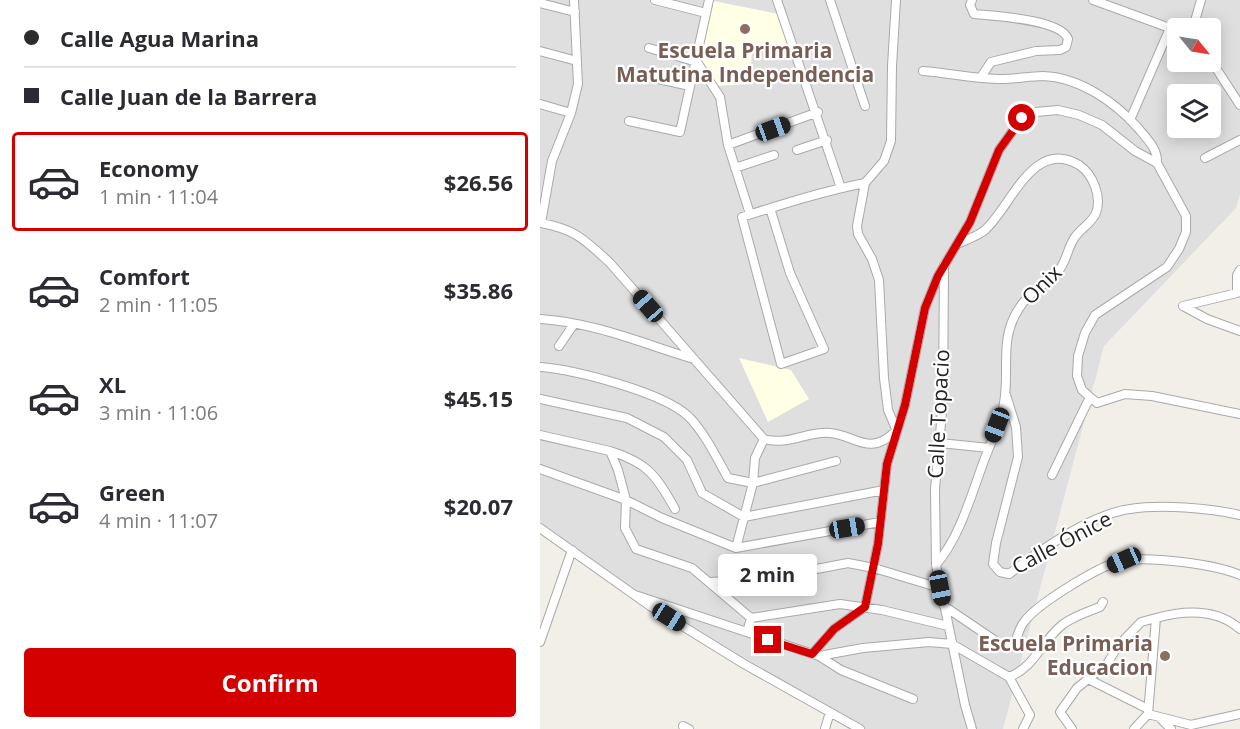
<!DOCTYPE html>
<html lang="en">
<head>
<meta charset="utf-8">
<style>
  :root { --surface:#fff; --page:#f2f2f3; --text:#2b2b33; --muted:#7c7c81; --line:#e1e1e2; --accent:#d40000 }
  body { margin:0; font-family:"Open Sans",sans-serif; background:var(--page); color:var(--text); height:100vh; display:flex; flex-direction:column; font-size:22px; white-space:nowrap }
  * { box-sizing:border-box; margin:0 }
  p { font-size:20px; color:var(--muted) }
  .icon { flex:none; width:33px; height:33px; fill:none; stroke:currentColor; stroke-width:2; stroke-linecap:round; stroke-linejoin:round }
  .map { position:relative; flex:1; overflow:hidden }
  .details { display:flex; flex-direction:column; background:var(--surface); width:540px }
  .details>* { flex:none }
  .top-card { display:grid; align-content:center; height:132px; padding:0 24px; background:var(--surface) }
  .needle { width:39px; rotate:120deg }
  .controls { position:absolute; left:627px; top:18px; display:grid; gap:12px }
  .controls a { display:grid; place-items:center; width:54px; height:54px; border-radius:6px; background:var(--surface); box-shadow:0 3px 15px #0003; font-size:30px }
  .end { position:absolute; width:27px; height:27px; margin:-14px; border:8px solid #d40000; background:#fff; box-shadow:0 0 0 3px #fff }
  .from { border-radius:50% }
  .bubble { position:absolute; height:42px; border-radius:6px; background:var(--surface); box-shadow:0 3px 15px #0003; font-size:20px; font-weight:700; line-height:42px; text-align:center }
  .car { position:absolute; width:18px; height:36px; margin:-18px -9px; border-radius:8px; box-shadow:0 0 4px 2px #0007; background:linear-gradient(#222 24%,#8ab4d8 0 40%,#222 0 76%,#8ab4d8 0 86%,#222 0) }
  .top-card b { display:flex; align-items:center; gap:21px; height:57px; font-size:22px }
  .top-card b+b { border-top:2px solid var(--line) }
  .top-card i { width:15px; height:15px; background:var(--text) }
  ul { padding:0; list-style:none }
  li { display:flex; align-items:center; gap:18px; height:99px; margin:0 12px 9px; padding:0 12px; border:3px solid transparent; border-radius:6px }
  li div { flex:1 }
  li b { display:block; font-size:22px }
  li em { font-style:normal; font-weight:700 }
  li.on { border-color:var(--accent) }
  li>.icon { width:54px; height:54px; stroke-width:1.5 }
  .primary-button { display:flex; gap:12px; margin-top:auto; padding:12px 24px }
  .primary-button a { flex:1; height:69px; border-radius:6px; background:var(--accent); color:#fff; font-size:24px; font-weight:700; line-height:69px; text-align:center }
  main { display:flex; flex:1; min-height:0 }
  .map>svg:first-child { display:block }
  .residential { fill:#e0dfdf; fill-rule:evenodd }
  .education { fill:#ffffe5 }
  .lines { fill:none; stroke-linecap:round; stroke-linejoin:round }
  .minor-casing { stroke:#a9a9a9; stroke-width:10 }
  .minor { stroke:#fff; stroke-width:8 }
  .route { stroke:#d40000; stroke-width:8 }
  .education-dot { fill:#8d6e63; stroke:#fff; stroke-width:2 }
  .labels { text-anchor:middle; stroke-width:4.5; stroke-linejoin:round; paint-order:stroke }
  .education-label { font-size:21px; font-weight:bold; fill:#785e54; stroke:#fff }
  .street-label { font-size:21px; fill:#222; stroke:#fff }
</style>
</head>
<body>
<main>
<section class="details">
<div class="top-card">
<b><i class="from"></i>Calle Agua Marina</b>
<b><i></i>Calle Juan de la Barrera</b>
</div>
<ul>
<li class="on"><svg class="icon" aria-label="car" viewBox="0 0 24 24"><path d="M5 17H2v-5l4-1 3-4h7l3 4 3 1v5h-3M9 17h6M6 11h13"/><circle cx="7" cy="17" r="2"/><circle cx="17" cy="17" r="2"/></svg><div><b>Economy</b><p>1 min · 11:04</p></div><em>$26.56</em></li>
<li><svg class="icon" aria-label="car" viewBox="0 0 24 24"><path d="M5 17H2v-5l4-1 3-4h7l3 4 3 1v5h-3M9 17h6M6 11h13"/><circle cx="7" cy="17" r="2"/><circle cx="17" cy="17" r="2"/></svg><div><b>Comfort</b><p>2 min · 11:05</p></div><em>$35.86</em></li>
<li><svg class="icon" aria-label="car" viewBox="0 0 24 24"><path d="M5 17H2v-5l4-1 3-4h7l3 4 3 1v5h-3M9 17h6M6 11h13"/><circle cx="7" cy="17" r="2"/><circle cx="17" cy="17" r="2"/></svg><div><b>XL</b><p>3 min · 11:06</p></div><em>$45.15</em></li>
<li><svg class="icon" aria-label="car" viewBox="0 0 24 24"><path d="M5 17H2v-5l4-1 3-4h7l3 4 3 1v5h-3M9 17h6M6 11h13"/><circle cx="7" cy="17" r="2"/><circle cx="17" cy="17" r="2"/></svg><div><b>Green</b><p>4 min · 11:07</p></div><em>$20.07</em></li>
</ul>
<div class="primary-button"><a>Confirm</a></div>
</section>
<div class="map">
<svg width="700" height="729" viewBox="0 0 700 729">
  <rect width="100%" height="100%" fill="#f2efe9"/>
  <!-- residential -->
  <path class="residential" d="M0,0H700V195L696,208L564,346L463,729H309L0,534ZM638,28H670V62H638ZM638,94H670V128H638Z"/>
  <!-- education -->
  <path class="education" d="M173,1L239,14L248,44L212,51L210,84L175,86L159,61Z
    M199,358L251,370L269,399L228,422Z"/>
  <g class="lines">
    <defs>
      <path id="minor" d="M34,0L38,84L31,113L12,161L1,223C35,229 45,240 70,263L224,439C248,446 267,431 290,433C316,435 328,457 355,432
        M115,0L166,13
        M237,0L301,188
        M290,0L325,106
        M356,0L352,66L351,141L344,161L325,183L317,226L318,234L332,259L339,280L344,378L348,410L357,431
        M432,0L430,5L434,14C453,16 521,19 528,39L526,47L520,50L496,51L451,62L441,77
        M553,0L638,31
        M0,3L35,12
        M653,28L661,0
        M109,48L157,62L180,97L188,145L210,214
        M0,51L37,61
        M670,59L700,105
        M383,71C408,73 432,78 457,79C472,80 488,76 503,76C539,77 575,102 598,128C607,139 618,149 617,163
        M96,74L150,86
        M0,104L31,113
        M590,120L630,28
        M89,121L140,132L169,0
        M188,145L278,112
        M257,150L287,140
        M665,158L700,140
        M195,168L234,155
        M230,208L250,273L284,349L241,364L202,217C243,204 284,191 325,183
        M404,265L403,401L395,489L396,565L425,705L432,729
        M643,306L697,293V275L700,270
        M643,306L667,319L700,331
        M0,319C53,322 104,344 154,359
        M19,346L34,324
        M0,367C36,370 122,392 148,416C163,430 178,460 188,478L213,483L296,461
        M466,395L476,427L478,457L456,543L453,564L460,572L469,574C499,551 552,514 590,509C621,504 669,508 700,515
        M0,399L87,418L124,437L147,460L162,493L204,517L344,490
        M0,435L70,451L78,470L86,500L85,528L96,549L152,568L211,618L207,632
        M400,443L449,448
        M70,451C108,463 116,475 135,509
        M0,469L86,500L122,518L196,548L340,522
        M512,475L549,399
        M0,528L110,606L204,664L320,729
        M196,548L213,483L215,458L224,439
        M396,565C421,535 431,495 445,458C452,440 461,421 464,403C470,370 459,340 478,310C488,293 503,286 517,273C527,262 527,248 535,237C541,228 552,223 556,213C562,197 553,174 539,165C493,137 471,207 445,230C438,236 426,240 417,244
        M170,582L224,579L308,563L334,568L400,588
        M95,595L279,656L323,648L389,642L412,644L469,677L490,715L483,729
        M404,606L466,648L472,647C478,639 478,629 484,622C497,604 564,562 586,560C614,557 675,564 700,575
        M211,618L300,604L342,610L408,626
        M0,642L32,550
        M272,654L294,629L325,607L338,544L347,464L365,405L385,308L398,276L430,222L459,150L482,118L496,112L518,110L539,115L562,125L595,151L617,163L646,216V232L639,249L627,267L555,315L545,333L538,356L537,376L542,390L557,403L585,394L612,396L700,414
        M279,656L301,670L373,699
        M469,677C495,667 501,642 522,625C532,617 547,612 560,607L563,602
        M550,680L608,709
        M608,714L651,725L700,714
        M619,717L631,729
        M143,726L149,729
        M285,729L290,712
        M532,729L520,712L537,688L567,664L578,646L601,622L616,618
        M594,729L608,714L616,618C645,610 676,608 700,629"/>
    </defs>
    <!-- minor casing -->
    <use href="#minor" class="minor-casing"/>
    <!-- minor -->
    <use href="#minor" class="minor"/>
  </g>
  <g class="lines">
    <!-- route -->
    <path class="route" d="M228,640L272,654L294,629L325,607L338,544L347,464L365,405L385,308L398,276L430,222L459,150L482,118"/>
  </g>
  <!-- markers -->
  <g class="education-dot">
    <circle cx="205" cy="29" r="6"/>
    <circle cx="625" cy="656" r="6"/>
  </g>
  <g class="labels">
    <!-- education labels -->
    <g class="education-label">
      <text x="205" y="58">Escuela Primaria<tspan x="205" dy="24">Matutina Independencia</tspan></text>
      <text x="613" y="651" text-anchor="end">Escuela Primaria<tspan x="613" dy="24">Educacion</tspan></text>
    </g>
    <!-- street labels -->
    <g class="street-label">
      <text transform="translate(502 285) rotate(-45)" y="7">Onix</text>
      <text transform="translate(399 414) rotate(-87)" y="7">Calle Topacio</text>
      <text transform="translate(522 543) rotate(-28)" y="7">Calle Ónice</text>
    </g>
  </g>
</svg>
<div class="controls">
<a><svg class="needle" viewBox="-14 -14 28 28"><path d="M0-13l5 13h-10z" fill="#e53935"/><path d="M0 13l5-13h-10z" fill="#7c7c81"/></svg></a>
<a><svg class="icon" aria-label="layers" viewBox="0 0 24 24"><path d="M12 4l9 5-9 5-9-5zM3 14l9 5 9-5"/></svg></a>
</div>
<i class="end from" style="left:482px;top:118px"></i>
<i class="end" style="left:228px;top:640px"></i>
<div class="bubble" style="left:178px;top:554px;width:99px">2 min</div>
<i class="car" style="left:233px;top:129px;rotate:70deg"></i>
<i class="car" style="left:108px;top:306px;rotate:319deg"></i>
<i class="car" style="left:457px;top:425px;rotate:201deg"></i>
<i class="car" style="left:307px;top:528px;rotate:80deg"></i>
<i class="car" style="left:584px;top:560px;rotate:246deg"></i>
<i class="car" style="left:400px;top:588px;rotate:169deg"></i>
<i class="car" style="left:129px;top:617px;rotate:122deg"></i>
</div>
</main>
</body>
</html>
